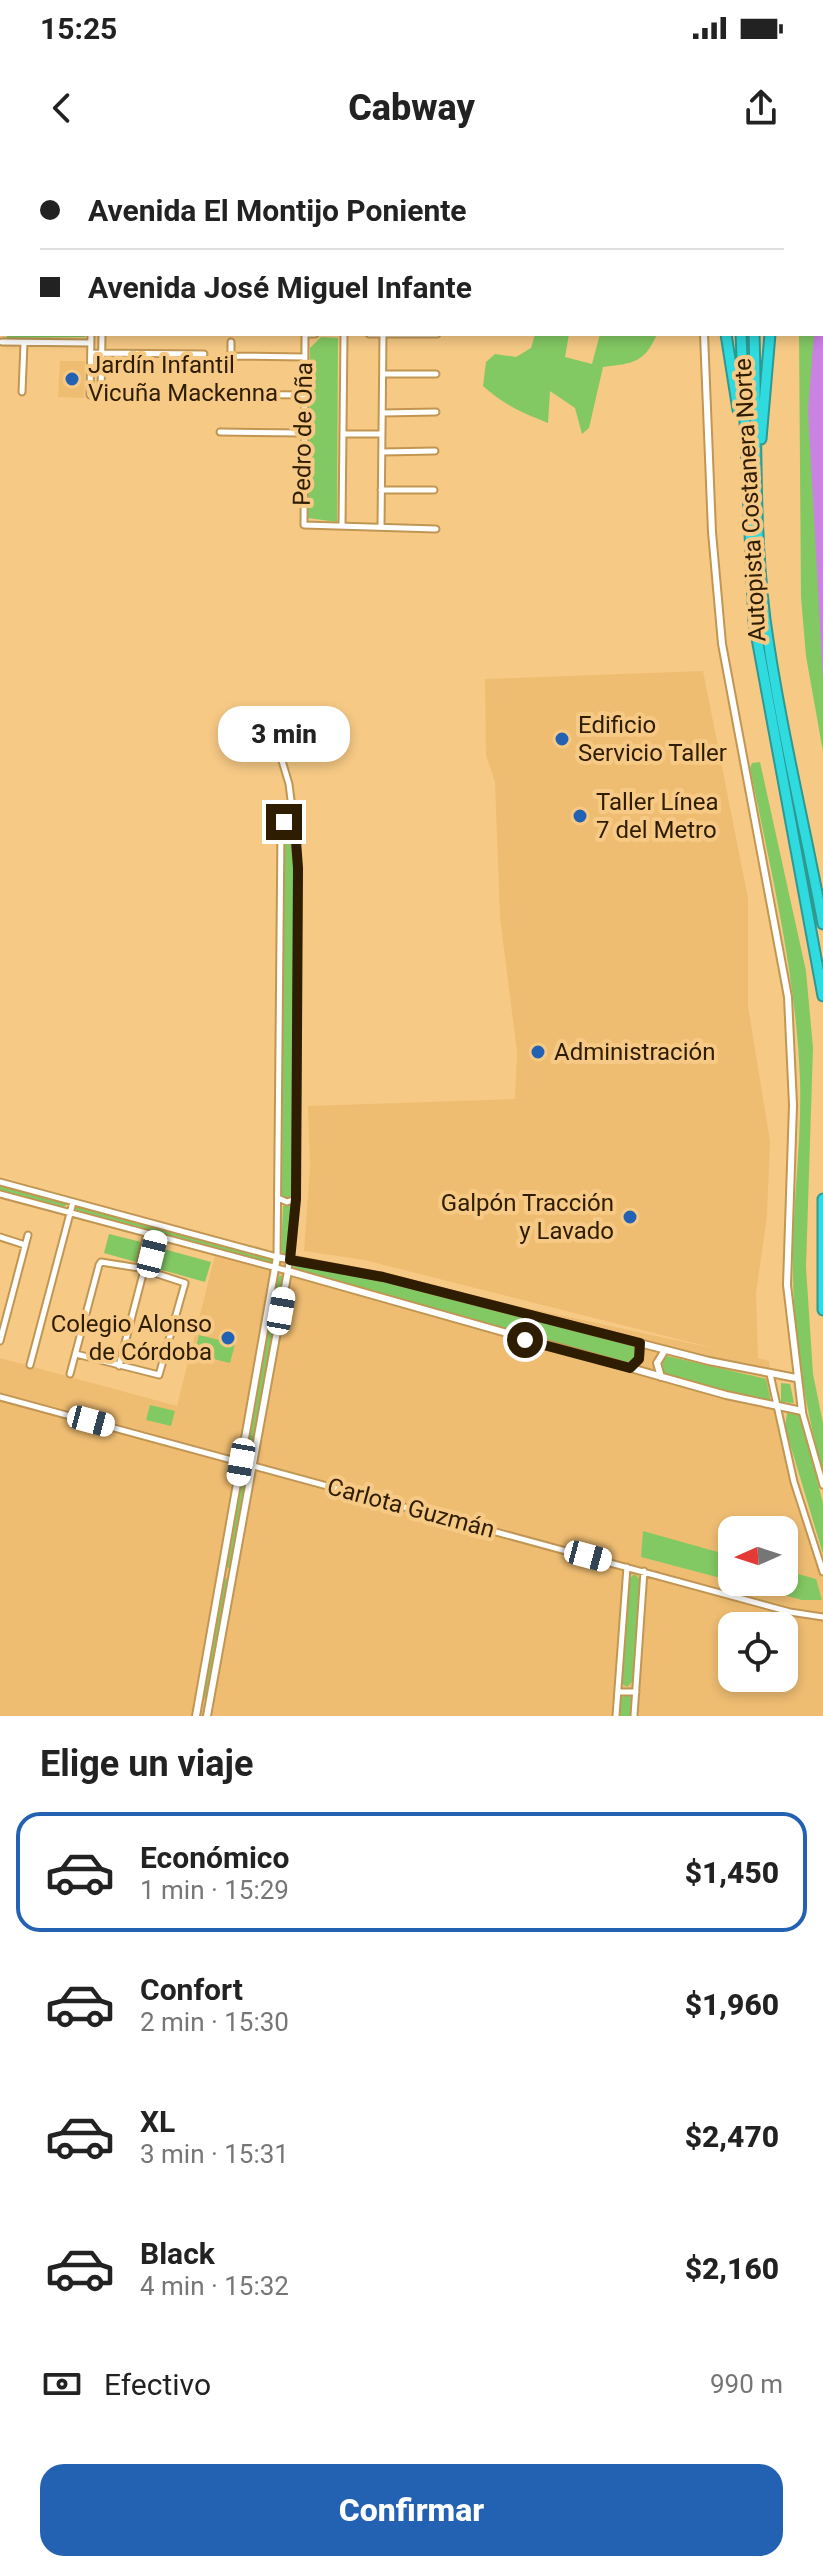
<!DOCTYPE html>
<html lang="es">
<head>
<meta charset="utf-8">
<style>
  :root { --surface:#fff; --page:#f6f6f6; --text:#222; --muted:#767676; --line:#e0e0e0; --accent:#2361b3 }
  body { margin:0; font-family:Roboto,sans-serif; background:var(--page); color:var(--text); height:100vh; display:flex; flex-direction:column; font-size:30px; white-space:nowrap }
  * { box-sizing:border-box; margin:0 }
  p { font-size:26px; color:var(--muted) }
  .icon { flex:none; width:44px; height:44px; fill:none; stroke:currentColor; stroke-width:2; stroke-linecap:round; stroke-linejoin:round }
  .map { position:relative; height:1556px; overflow:hidden }
  .sheet { display:flex; flex-direction:column; background:var(--surface); flex:1 }
  .sheet>* { flex:none }
  .banner { position:absolute; left:0px; top:0px; width:824px; height:176px; box-shadow:0 4px 12px #0003; display:grid; align-content:center; height:176px; padding:0 40px; background:var(--surface) }
  .needle { width:52px; rotate:267deg }
  .fabs { position:absolute; left:718px; top:1356px; display:grid; gap:16px }
  .fabs a { display:grid; place-items:center; width:80px; height:80px; border-radius:16px; background:var(--surface); box-shadow:0 4px 12px #0003; font-size:40px }
  .end { position:absolute; width:36px; height:36px; margin:-18px; border:10px solid #2e1d01; background:#fff; box-shadow:0 0 0 4px #fff }
  .from { border-radius:50% }
  .bubble { position:absolute; height:56px; border-radius:24px; background:var(--surface); box-shadow:0 4px 12px #0003; font-size:26px; font-weight:800; line-height:56px; text-align:center }
  .car { position:absolute; width:24px; height:48px; margin:-24px -12px; border-radius:10px; box-shadow:0 0 6px 2px #0007; background:linear-gradient(#fff 24%,#345 0 40%,#fff 0 76%,#345 0 86%,#fff 0) }
  .banner b { display:flex; align-items:center; gap:28px; height:76px; font-size:30px }
  .banner b+b { border-top:2px solid var(--line) }
  .banner i { width:20px; height:20px; background:var(--text) }
  ul { padding:0; list-style:none }
  li { display:flex; align-items:center; gap:24px; height:120px; margin:0 16px 12px; padding:0 24px; border:4px solid transparent; border-radius:24px }
  li div { flex:1 }
  li b { display:block; font-size:30px }
  li em { font-style:normal; font-weight:800 }
  li.current { border-color:var(--accent) }
  li>.icon { width:72px; height:72px; stroke-width:1.5 }
  h2 { padding:0 40px; font-size:36px; line-height:96px }
  .pay { display:flex; align-items:center; gap:20px; height:88px; padding:0 40px; font-size:30px }
  .pay p { margin-inline-start:auto }
  .cta { display:flex; gap:16px; margin-top:auto; padding:16px 40px }
  .cta a { flex:1; height:92px; border-radius:24px; background:var(--accent); color:#fff; font-size:32px; font-weight:800; line-height:92px; text-align:center }
  .status { display:flex; justify-content:space-between; align-items:center; height:56px; padding:0 40px; background:var(--surface); direction:ltr }
  .status svg { height:22px; fill:currentColor }
  header { display:flex; justify-content:space-between; align-items:center; height:104px; padding:0 40px; background:var(--surface); font-size:36px; font-weight:800 }
  .map>svg:first-child { display:block }
  .built { fill:#efbd72; fill-rule:evenodd }
  .green { fill:#83c963 }
  .water { fill:#ca82e3 }
  .lines { fill:none; stroke-linecap:round; stroke-linejoin:round }
  .minor-casing { stroke:#c19653; stroke-width:9 }
  .tertiary-casing { stroke:#c19653; stroke-width:10 }
  .secondary-casing { stroke:#c19653; stroke-width:11 }
  .motorway-casing { stroke:#2f9891; stroke-width:13 }
  .minor { stroke:#fff; stroke-width:5 }
  .tertiary { stroke:#fff; stroke-width:6 }
  .secondary { stroke:#fff; stroke-width:7 }
  .motorway { stroke:#2fdbde; stroke-width:9 }
  .route { stroke:#2e1d01; stroke-width:10 }
  .poi-dot { fill:#2361b3; stroke:#f6c985; stroke-width:3 }
  .labels { text-anchor:middle; stroke-width:8; stroke-linejoin:round; paint-order:stroke }
  .poi-label { font-size:24px; fill:#2e1d01; stroke:#f6c985; text-anchor:start }
  .street-label { font-size:24px; fill:#2e1d01; stroke:#f6c985 }
</style>
</head>
<body>
<div class="status"><b>15:25</b><svg viewBox="0 0 49 12"><path d="M0 12V9h3v3zM5 12V6h3v6zM10 12V3h3v9zM15 12V0h3v12zM26 1h20v11H26zM47 4h2v5h-2z"/></svg></div>
<header><svg class="icon" aria-label="back" viewBox="0 0 24 24"><path d="M15 5l-7 7 7 7"/></svg>Cabway<svg class="icon" aria-label="share" viewBox="0 0 24 24"><path d="M12 15V3M7 8l5-5 5 5M5 13v7h14v-7"/></svg></header>
<div class="map">
<svg width="823" height="1556" viewBox="0 0 823 1556">
  <rect width="100%" height="100%" fill="#f6c985"/>
  <!-- built -->
  <path class="built" d="M60,201H85L84,238L58,237Z
    M703,511L748,738V846L770,981L767,1056L756,1133L758,1198L769,1201L775,1252L823,1417V1556H0V1198L177,1246L215,1095L273,1111L277,1094L717,1189L364,1100L304,1091L310,1007L308,946L515,939L517,892L500,757L495,622L486,595L485,519ZM732,1370H784V1422H732ZM732,1466H784V1518H732Z"/>
  <!-- green -->
  <path class="green" d="M814,0H823V592L806,496L801,437L799,174H822V2Z
    M7,174H85V177L7,178Z
    M535,174H569L565,197L592,204L600,174H657C644,204 633,203 603,207L589,268L582,274L575,248L550,231L548,263C523,253 504,245 483,226L486,202L495,194L516,197L531,188Z
    M321,177L338,178L337,362L308,358L310,188Z
    M760,602L806,811L813,888L806,1107L813,1214L823,1263V1313C805,1245 793,1179 793,1109C792,1046 802,983 800,920C796,814 771,711 750,608L752,603Z
    M289,664L295,704L293,1034L289,1040L282,1037L284,668Z
    M0,1025L65,1042L66,1046L60,1048L0,1031Z
    M78,1046L271,1098L273,1102L269,1104L77,1052L74,1048Z
    M283,1046H293L289,1092L284,1094L281,1091Z
    M109,1074L141,1082L136,1102L104,1093Z
    M160,1088L211,1102L205,1122L155,1108Z
    M294,1104L372,1118L631,1184L636,1187L635,1200L625,1203L293,1110Z
    M283,1115L253,1289L250,1290L247,1287L277,1117Z
    M199,1175L235,1184L230,1203L194,1194Z
    M667,1196L766,1219L771,1242L662,1215L663,1200Z
    M781,1223L790,1224L794,1243L781,1242Z
    M150,1245L175,1251L171,1266L146,1260Z
    M787,1253L801,1255L823,1343V1394L785,1267Z
    M243,1314L247,1317L231,1408L225,1407Z
    M643,1371L732,1396V1421L641,1397Z
    M784,1410L816,1419L822,1440H802L735,1422H784Z
    M635,1414L640,1420L633,1521L627,1527L621,1523L628,1419Z
    M223,1418L229,1419L207,1539L202,1538Z
    M628,1534L632,1538L631,1556H619L620,1538Z"/>
  <!-- water -->
  <path class="water" d="M823,119V519L808,250L814,174H822Z"/>
  <g class="lines">
    <defs>
      <path id="minor" d="M489,0V2
        M647,0V2
        M36,2L37,0
        M100,2L101,0
        M110,2V1
        M178,2V0
        M256,2V0
        M334,2V0
        M374,2V0
        M411,2V0
        M526,2V0
        M607,2V0
        M0,75H2
        M305,174L304,365L436,369
        M305,174H315
        M369,174H437
        M2,182L91,183
        M91,193L204,194
        M231,196L304,197
        M231,207V182
        M383,214H436
        M22,232L24,183
        M221,234L304,235
        M90,235L91,174
        M101,235L102,174
        M382,253L436,252
        M220,272L303,273
        M343,274H382
        M382,292L435,291
        M381,330H434
        M342,366L344,174
        M381,367L383,175
        M280,594L289,624L294,664
        M0,1022L277,1097L281,668L284,662H292L298,708L296,1039L288,1111L0,1034
        M278,1038L287,1042L296,1039
        M0,1077L25,1085
        M139,1108L147,1074
        M148,1111L156,1077
        M0,1181L28,1075
        M30,1205L73,1042
        M119,1206L144,1110
        M70,1214L99,1105L101,1102L139,1108L185,1123L159,1215L76,1194
        M770,1214L794,1322L823,1412
        M0,1237L790,1452L823,1457
        M802,1251L823,1325
        M618,1532H636
        M616,1556L627,1407
        M634,1556L644,1411"/>
      <path id="tertiary" d="M450,0V2
        M690,2V0
        M630,1208L639,1199L640,1183
        M661,1217L657,1203L665,1190
        M196,1556L277,1097L383,1117L709,1201L796,1218
        M207,1556L288,1111L726,1235L802,1251L787,1125L793,945L788,837L722,484L712,372L704,174"/>
      <path id="secondary" d="M713,0V2
        M768,0V2
        M697,2L702,0
        M822,73H823"/>
      <path id="motorway" d="M737,0V2
        M748,0V2
        M726,174L738,250
        M741,174L754,462L823,836
        M754,174C757,269 753,365 765,459C779,562 804,662 823,764
        M761,279L770,174
        M823,1039V1150"/>
    </defs>
    <!-- minor casing -->
    <use href="#minor" class="minor-casing"/>
    <!-- tertiary casing -->
    <use href="#tertiary" class="tertiary-casing"/>
    <!-- secondary casing -->
    <use href="#secondary" class="secondary-casing"/>
    <!-- motorway casing -->
    <use href="#motorway" class="motorway-casing"/>
    <!-- minor -->
    <use href="#minor" class="minor"/>
    <!-- tertiary -->
    <use href="#tertiary" class="tertiary"/>
    <!-- secondary -->
    <use href="#secondary" class="secondary"/>
    <!-- motorway -->
    <use href="#motorway" class="motorway"/>
  </g>
  <g class="lines">
    <!-- route -->
    <path class="route" d="M284,662L290,661L295,667L298,708L296,1039L290,1100L383,1117L640,1183L639,1199L630,1208L525,1180"/>
  </g>
  <!-- markers -->
  <g class="poi-dot">
    <circle cx="72" cy="219" r="8"/>
    <circle cx="562" cy="579" r="8"/>
    <circle cx="580" cy="656" r="8"/>
    <circle cx="538" cy="892" r="8"/>
    <circle cx="630" cy="1057" r="8"/>
    <circle cx="228" cy="1178" r="8"/>
  </g>
  <g class="labels">
    <!-- poi labels -->
    <g class="poi-label">
      <text x="88" y="213">Jardín Infantil<tspan x="88" dy="28">Vicuña Mackenna</tspan></text>
      <text x="578" y="573">Edificio<tspan x="578" dy="28">Servicio Taller</tspan></text>
      <text x="596" y="650">Taller Línea<tspan x="596" dy="28">7 del Metro</tspan></text>
      <text x="554" y="900">Administración</text>
      <text x="614" y="1051" text-anchor="end">Galpón Tracción<tspan x="614" dy="28">y Lavado</tspan></text>
      <text x="212" y="1172" text-anchor="end">Colegio Alonso<tspan x="212" dy="28">de Córdoba</tspan></text>
    </g>
    <!-- street labels -->
    <g class="street-label">
      <text transform="translate(303 274) rotate(-89)" y="8">Pedro de Oña</text>
      <text transform="translate(750 340) rotate(-93)" y="8">Autopista Costanera Norte</text>
      <text transform="translate(411 1348) rotate(15)" y="8">Carlota Guzmán</text>
    </g>
  </g>
</svg>
<div class="fabs">
<a><svg class="needle" viewBox="-14 -14 28 28"><path d="M0-13l5 13h-10z" fill="#e53935"/><path d="M0 13l5-13h-10z" fill="#767676"/></svg></a>
<a><svg class="icon" aria-label="locate" viewBox="0 0 24 24"><circle cx="12" cy="12" r="6"/><path d="M12 2v4M12 18v4M2 12h4M18 12h4"/></svg></a>
</div>
<i class="end from" style="left:525px;top:1180px"></i>
<i class="end" style="left:284px;top:662px"></i>
<div class="bubble" style="left:218px;top:546px;width:132px">3 min</div>
<i class="car" style="left:152px;top:1094px;rotate:14deg"></i>
<i class="car" style="left:281px;top:1151px;rotate:10deg"></i>
<i class="car" style="left:91px;top:1261px;rotate:105deg"></i>
<i class="car" style="left:241px;top:1302px;rotate:190deg"></i>
<i class="car" style="left:588px;top:1396px;rotate:105deg"></i>
<div class="banner">
<b><i class="from"></i>Avenida El Montijo Poniente</b>
<b><i></i>Avenida José Miguel Infante</b>
</div>
</div>
<section class="sheet">
<h2>Elige un viaje</h2>
<ul>
<li class="current"><svg class="icon" aria-label="car" viewBox="0 0 24 24"><path d="M5 17H2v-5l4-1 3-4h7l3 4 3 1v5h-3M9 17h6M6 11h13"/><circle cx="7" cy="17" r="2"/><circle cx="17" cy="17" r="2"/></svg><div><b>Económico</b><p>1 min · 15:29</p></div><em>$1,450</em></li>
<li><svg class="icon" aria-label="car" viewBox="0 0 24 24"><path d="M5 17H2v-5l4-1 3-4h7l3 4 3 1v5h-3M9 17h6M6 11h13"/><circle cx="7" cy="17" r="2"/><circle cx="17" cy="17" r="2"/></svg><div><b>Confort</b><p>2 min · 15:30</p></div><em>$1,960</em></li>
<li><svg class="icon" aria-label="car" viewBox="0 0 24 24"><path d="M5 17H2v-5l4-1 3-4h7l3 4 3 1v5h-3M9 17h6M6 11h13"/><circle cx="7" cy="17" r="2"/><circle cx="17" cy="17" r="2"/></svg><div><b>XL</b><p>3 min · 15:31</p></div><em>$2,470</em></li>
<li><svg class="icon" aria-label="car" viewBox="0 0 24 24"><path d="M5 17H2v-5l4-1 3-4h7l3 4 3 1v5h-3M9 17h6M6 11h13"/><circle cx="7" cy="17" r="2"/><circle cx="17" cy="17" r="2"/></svg><div><b>Black</b><p>4 min · 15:32</p></div><em>$2,160</em></li>
</ul>
<div class="pay"><svg class="icon" aria-label="cash" viewBox="0 0 24 24"><path d="M3 7h18v10H3z"/><circle cx="12" cy="12" r="2"/></svg>Efectivo<p>990 m</p></div>
<div class="cta"><a>Confirmar</a></div>
</section>
</body>
</html>
